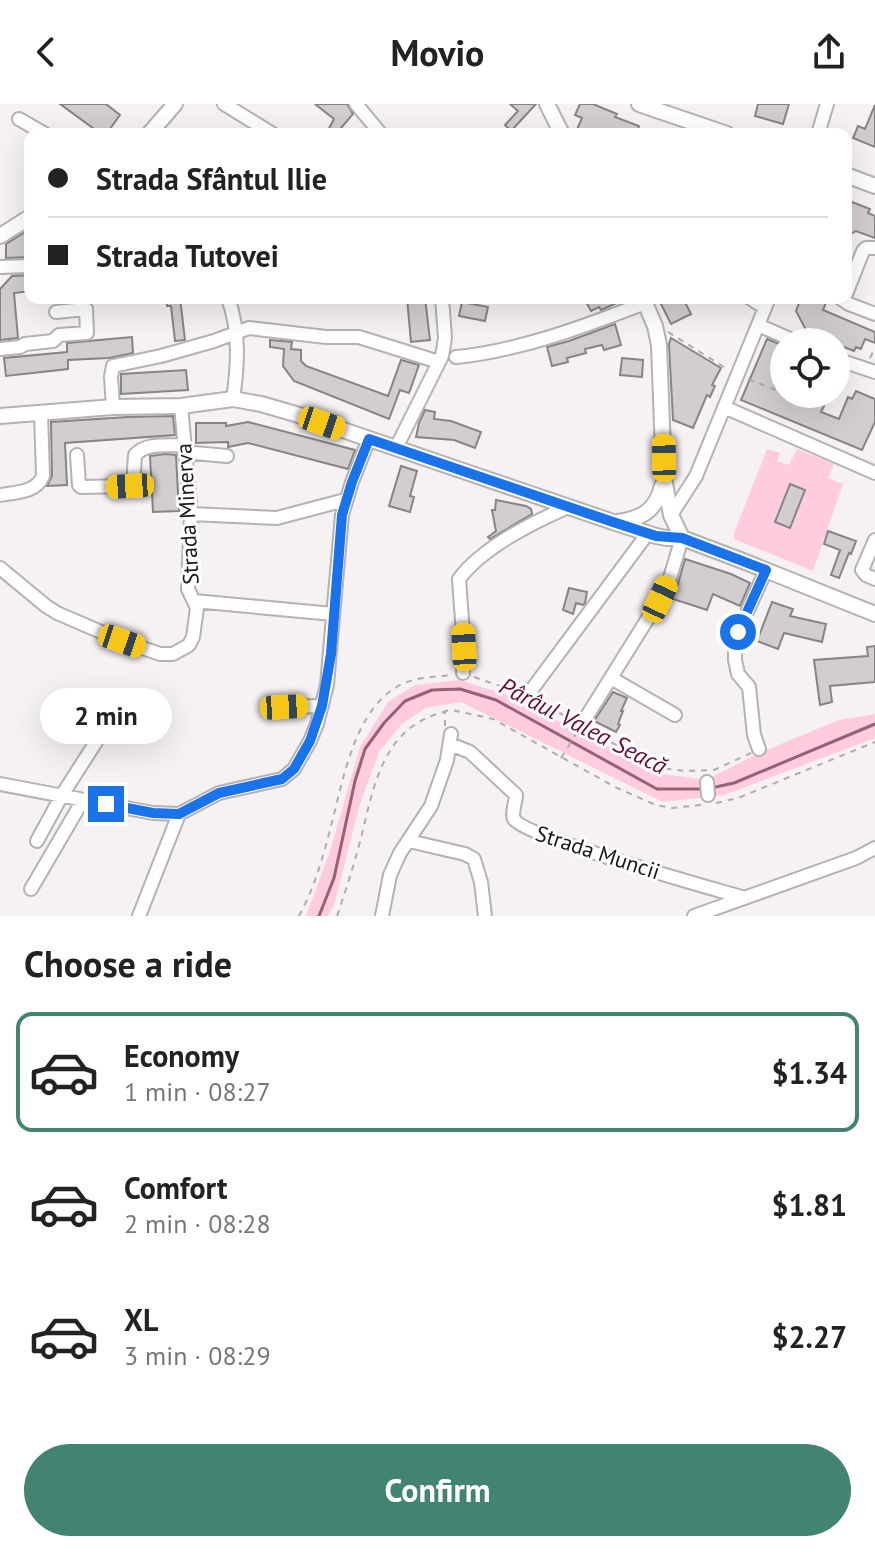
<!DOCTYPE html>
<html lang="en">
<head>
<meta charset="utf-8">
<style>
  :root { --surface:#fff; --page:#f2f2f2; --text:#222; --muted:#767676; --line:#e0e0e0; --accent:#428372 }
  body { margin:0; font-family:"PT Sans",sans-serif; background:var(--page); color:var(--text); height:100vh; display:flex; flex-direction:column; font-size:30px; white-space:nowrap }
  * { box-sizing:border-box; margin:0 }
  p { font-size:26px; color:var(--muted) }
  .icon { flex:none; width:44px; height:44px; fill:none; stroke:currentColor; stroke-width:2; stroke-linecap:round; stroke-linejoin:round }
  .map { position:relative; height:812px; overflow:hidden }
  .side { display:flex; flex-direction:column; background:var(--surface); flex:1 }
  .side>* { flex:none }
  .hud { position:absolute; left:24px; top:24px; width:828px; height:176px; border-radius:16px; box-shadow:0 8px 32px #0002; display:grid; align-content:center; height:176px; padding:0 24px; background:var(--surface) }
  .controls { position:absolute; left:770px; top:224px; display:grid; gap:16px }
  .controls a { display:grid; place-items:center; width:80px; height:80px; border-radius:50%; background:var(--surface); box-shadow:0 8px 32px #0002; font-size:40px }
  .end { position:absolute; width:36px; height:36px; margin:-18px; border:10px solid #1a73e8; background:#fff; box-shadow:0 0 0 4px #fff }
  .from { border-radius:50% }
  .bubble { position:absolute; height:56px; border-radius:28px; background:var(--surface); box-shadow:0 8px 32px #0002; font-size:26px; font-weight:700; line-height:56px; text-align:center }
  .car { position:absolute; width:24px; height:48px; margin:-24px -12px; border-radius:10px; box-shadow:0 0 6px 2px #0007; background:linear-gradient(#f5c518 24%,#345 0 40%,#f5c518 0 76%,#345 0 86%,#f5c518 0) }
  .hud b { display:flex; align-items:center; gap:28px; height:76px; font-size:30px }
  .hud b+b { border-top:2px solid var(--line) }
  .hud i { width:20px; height:20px; background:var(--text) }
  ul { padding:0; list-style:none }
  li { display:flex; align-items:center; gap:24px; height:120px; margin:0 16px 12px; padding:0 8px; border:4px solid transparent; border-radius:16px }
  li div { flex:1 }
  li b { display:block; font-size:30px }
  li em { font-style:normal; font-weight:700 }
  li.on { border-color:var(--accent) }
  li>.icon { width:72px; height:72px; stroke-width:1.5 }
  h2 { padding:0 24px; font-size:36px; line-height:96px }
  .primary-button { display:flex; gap:16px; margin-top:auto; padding:16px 24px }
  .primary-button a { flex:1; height:92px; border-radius:48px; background:var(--accent); color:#fff; font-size:32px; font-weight:700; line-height:92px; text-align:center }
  header { display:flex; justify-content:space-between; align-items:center; height:104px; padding:0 24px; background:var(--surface); font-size:36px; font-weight:700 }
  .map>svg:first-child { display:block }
  .green { fill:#feccde }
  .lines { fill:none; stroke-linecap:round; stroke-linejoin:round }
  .stream { stroke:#966076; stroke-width:3 }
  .building { fill:#d2cdcf; stroke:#888385; stroke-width:2 }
  .minor-casing { stroke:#b6b1b3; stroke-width:16 }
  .major-casing { stroke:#b6b1b3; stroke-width:18 }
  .path { stroke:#b0acad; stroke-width:2; stroke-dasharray:6 6; stroke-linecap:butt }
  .minor { stroke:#fff; stroke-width:12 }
  .major { stroke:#fff; stroke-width:14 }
  .path-bridge { stroke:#b0acad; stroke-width:2; stroke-dasharray:6 6; stroke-linecap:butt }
  .route { stroke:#1a73e8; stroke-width:10 }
  .labels { text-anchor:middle; stroke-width:6; stroke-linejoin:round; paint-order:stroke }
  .street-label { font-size:22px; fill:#191717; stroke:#fff }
  .water-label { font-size:24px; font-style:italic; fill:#660c3c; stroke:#fff }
</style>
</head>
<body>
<header><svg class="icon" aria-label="back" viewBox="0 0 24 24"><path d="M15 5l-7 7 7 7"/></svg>Movio<svg class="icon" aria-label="share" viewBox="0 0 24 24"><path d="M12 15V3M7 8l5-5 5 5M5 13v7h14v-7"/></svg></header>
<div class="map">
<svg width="875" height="812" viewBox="0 0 875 812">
  <rect width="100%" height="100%" fill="#f6f1f3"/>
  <!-- green -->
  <path class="green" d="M767,345L780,349L777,357L789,361L797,345L834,360L828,374L843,380L813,467L734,435V429Z
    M460,576L504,590L663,670L706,676L759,649L839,616L875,610V634L724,691L663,698L461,598L426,604L402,620L379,648L360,700L334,801L328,812H306L330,747L360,643L388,598L415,581Z"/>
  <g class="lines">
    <!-- stream -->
    <path class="stream" d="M711,684L734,679L875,620
      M319,812L334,774L355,677L365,645L384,619L405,597L432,586L460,585L496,596L657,685H704"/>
  </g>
  <!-- building -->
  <path class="building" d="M60,0H106L120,11L110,25L117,30H101Z
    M315,0H347L353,10L336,30H326L334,15Z
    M510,0H536L511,27L505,21L518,7Z
    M580,0H593L617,10L615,13L639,22L636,30H575L582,14L575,11Z
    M758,0H789L783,20L755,12Z
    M875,1V43L853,34L858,22L865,25Z
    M852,98L870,105L868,109L875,112V134L856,127L846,133V109L849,107Z
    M30,125V153L6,154V140Z
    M30,171V187L14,189L18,234L0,236V185L12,172Z
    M166,194H180L185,236L175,237L171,202H167Z
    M407,194H425L430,236L411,238Z
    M584,194H628L601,206L599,203L591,207Z
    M658,194H683L691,210L671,220Z
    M801,194H828L823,206L875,228V239L865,235L861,245L856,243L854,247L836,240V238H831L807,228L796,207Z
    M462,198L488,203L485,217L459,212Z
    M615,220L621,241L604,246L602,241L585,245L586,249L567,254L568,258L552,262L547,243L569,237Z
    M132,233L133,249L109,254L68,256V265L6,272L4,254L67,248V239Z
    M671,234L721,264L712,281L715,282L710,293L707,291L693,324L673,316L669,240Z
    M767,235L784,242V290H830L821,308L839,315L848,293L852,295L856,287L875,295V318L862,346L741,296Z
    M270,236L292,238L291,245L301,246V257L306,262L388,292L401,256L419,261L409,289L400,286L389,315L294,277L283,262L284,245L270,243Z
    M622,254L643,256L642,273L620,271Z
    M186,266L188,286L121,290V270Z
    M425,306L435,308L434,315L451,317L481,328L475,344L454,336L416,333L419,319Z
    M173,312L175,331L65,339L67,381L47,382L52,372L51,318L128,313Z
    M248,318L355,346L348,365L248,339L228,343V338L196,339V319H226V322Z
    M165,350L176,351L179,407L153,408L150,352Z
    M401,362L417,367L410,392L414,393L410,408L389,402Z
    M790,380L805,386L790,424L775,418Z
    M496,396L526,402L531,405L532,410L490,435L488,433L496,427L492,406H495Z
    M828,427L856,437L851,450L849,449L839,474L831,471L840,446L824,440Z
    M685,455L731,470L750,479L740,502L713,490L707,506L670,494L678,480Z
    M569,484L587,488L585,499L583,501L576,499L573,510L563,506Z
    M772,498L793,505L790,512L826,520L822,538L784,529L778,545L757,537Z
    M875,542V578L830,582L832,598L820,601L814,556L868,552L867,543Z
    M613,588L627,594L621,607H623L618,620L620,621L616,628L594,617Z"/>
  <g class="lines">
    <defs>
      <path id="minor" d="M224,0L273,30
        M356,0L381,30
        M19,15L45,30
        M818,30L827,0
        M0,163L30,162
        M846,190L863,147L866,144H875
        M228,194C240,227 238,261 233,295
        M750,194L765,204
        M840,194L849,200L875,210
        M758,221L797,238
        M0,245L20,243L25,240L53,237L59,231L87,229L86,205L56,208
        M456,253C520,247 585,222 645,199
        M836,255L875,268
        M113,303L111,273L113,262L161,252L214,237L249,224L326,233H359L439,258
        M724,303L875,369
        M396,344L442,252L445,234L442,194
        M184,348L227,352
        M77,351L79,381L81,383L130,382L133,381L135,351C146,338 168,342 184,341
        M0,391C16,388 36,389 43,372L41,309
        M191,410L277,414L345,396
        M671,411L696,372L769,194
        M875,436L862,466L866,471L875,475
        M0,464L46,502L57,509L122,537L160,550H173L189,541L193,533L197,504L188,485L191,410L181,302
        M194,497L333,510
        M463,569L464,543L459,475C483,443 532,419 568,403
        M611,574L675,611
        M527,592L648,429
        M284,603L322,602
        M582,620L660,495L669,477L682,434
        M450,640L470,648L516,691C516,698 511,709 514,715C523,732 714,785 745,794
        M759,645L754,631L749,583L738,570L735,556V542L738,528L766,466
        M707,678L708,691
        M0,680L153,709L179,710L219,689L282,675L294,665L310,637L317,620L327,581L342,411L352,378L369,335
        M37,737L62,691L96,638L94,629L81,620
        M409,737L465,750L474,755L481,778L485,812
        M31,785L83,696
        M139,812L179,710
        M382,812L390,771L400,749L431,702L447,656L451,630
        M694,812L856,754L875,744"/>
      <path id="major" d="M547,0L562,30
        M639,0L727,30
        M149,30L175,0
        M846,71L875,82
        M0,132L30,113
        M643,194L655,222L659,241L664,374L671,411L682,434
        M0,312L113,303L181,302L233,295L261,300L299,311L613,418L656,432L667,434H682L743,457L875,510
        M617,418C641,415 656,407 662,382"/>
    </defs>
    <!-- minor casing -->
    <use href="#minor" class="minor-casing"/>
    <!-- major casing -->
    <use href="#major" class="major-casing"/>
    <!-- path -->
    <path class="path" d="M659,30L664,20
      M668,228L724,263
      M870,254L875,244
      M836,270L840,272
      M748,275L783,289
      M774,284L784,259
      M785,290L812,302L817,290
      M474,573L517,588
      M538,598L571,615
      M445,622V607L452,606L493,615L615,683L656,701L672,704L701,701
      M591,626L619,643L662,664L685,667L714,666L751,649
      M568,643L577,628
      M716,699L738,694L875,638
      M299,812C315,783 324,750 332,718C344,673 354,608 398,582C414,573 435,573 453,571
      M337,812C346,786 354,761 361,734C374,681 383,623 444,608"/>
    <!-- minor -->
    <use href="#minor" class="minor"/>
    <!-- major -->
    <use href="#major" class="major"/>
    <!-- path-bridge -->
    <path class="path-bridge" d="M561,654L568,643"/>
  </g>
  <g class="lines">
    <!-- route -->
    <path class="route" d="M106,700L153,709L179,710L219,689L282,675L294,665L310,637L322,602L331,550L342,411L352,378L369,335L613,418L656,432L682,434L766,466L738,528"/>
  </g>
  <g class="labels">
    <!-- street labels -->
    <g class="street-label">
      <text transform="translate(187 410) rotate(-93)" y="8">Strada Minerva</text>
      <text transform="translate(598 748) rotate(18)" y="8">Strada Muncii</text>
    </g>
    <!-- water labels -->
    <g class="water-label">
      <text transform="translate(583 622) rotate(27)" y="8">Pârâul Valea Seacă</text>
    </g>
  </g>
</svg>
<div class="controls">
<a><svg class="icon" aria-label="locate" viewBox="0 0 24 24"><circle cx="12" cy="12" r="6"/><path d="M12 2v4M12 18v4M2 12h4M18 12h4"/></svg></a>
</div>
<i class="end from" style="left:738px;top:528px"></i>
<i class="end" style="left:106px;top:700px"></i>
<div class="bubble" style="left:40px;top:584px;width:132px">2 min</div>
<i class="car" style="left:322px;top:319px;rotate:109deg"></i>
<i class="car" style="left:664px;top:354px;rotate:359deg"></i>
<i class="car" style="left:130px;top:382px;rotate:267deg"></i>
<i class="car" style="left:660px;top:495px;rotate:25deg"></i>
<i class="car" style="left:122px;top:537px;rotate:109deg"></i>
<i class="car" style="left:464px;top:543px;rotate:357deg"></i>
<i class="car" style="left:284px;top:603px;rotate:87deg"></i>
<div class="hud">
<b><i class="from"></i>Strada Sfântul Ilie</b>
<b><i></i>Strada Tutovei</b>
</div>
</div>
<section class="side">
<h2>Choose a ride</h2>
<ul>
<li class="on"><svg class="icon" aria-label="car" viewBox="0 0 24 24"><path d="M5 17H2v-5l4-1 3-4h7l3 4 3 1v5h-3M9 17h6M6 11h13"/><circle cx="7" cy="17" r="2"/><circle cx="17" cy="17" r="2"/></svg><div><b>Economy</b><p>1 min · 08:27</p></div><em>$1.34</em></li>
<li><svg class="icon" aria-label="car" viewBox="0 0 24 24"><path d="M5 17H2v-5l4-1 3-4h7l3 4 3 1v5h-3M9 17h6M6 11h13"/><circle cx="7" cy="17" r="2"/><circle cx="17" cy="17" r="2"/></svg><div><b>Comfort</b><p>2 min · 08:28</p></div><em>$1.81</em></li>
<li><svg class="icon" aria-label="car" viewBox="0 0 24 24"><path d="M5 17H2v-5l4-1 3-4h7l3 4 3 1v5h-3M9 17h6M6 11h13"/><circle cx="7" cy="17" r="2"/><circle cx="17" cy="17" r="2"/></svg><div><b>XL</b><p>3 min · 08:29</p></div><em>$2.27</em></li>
</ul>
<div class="primary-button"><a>Confirm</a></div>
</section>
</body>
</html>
